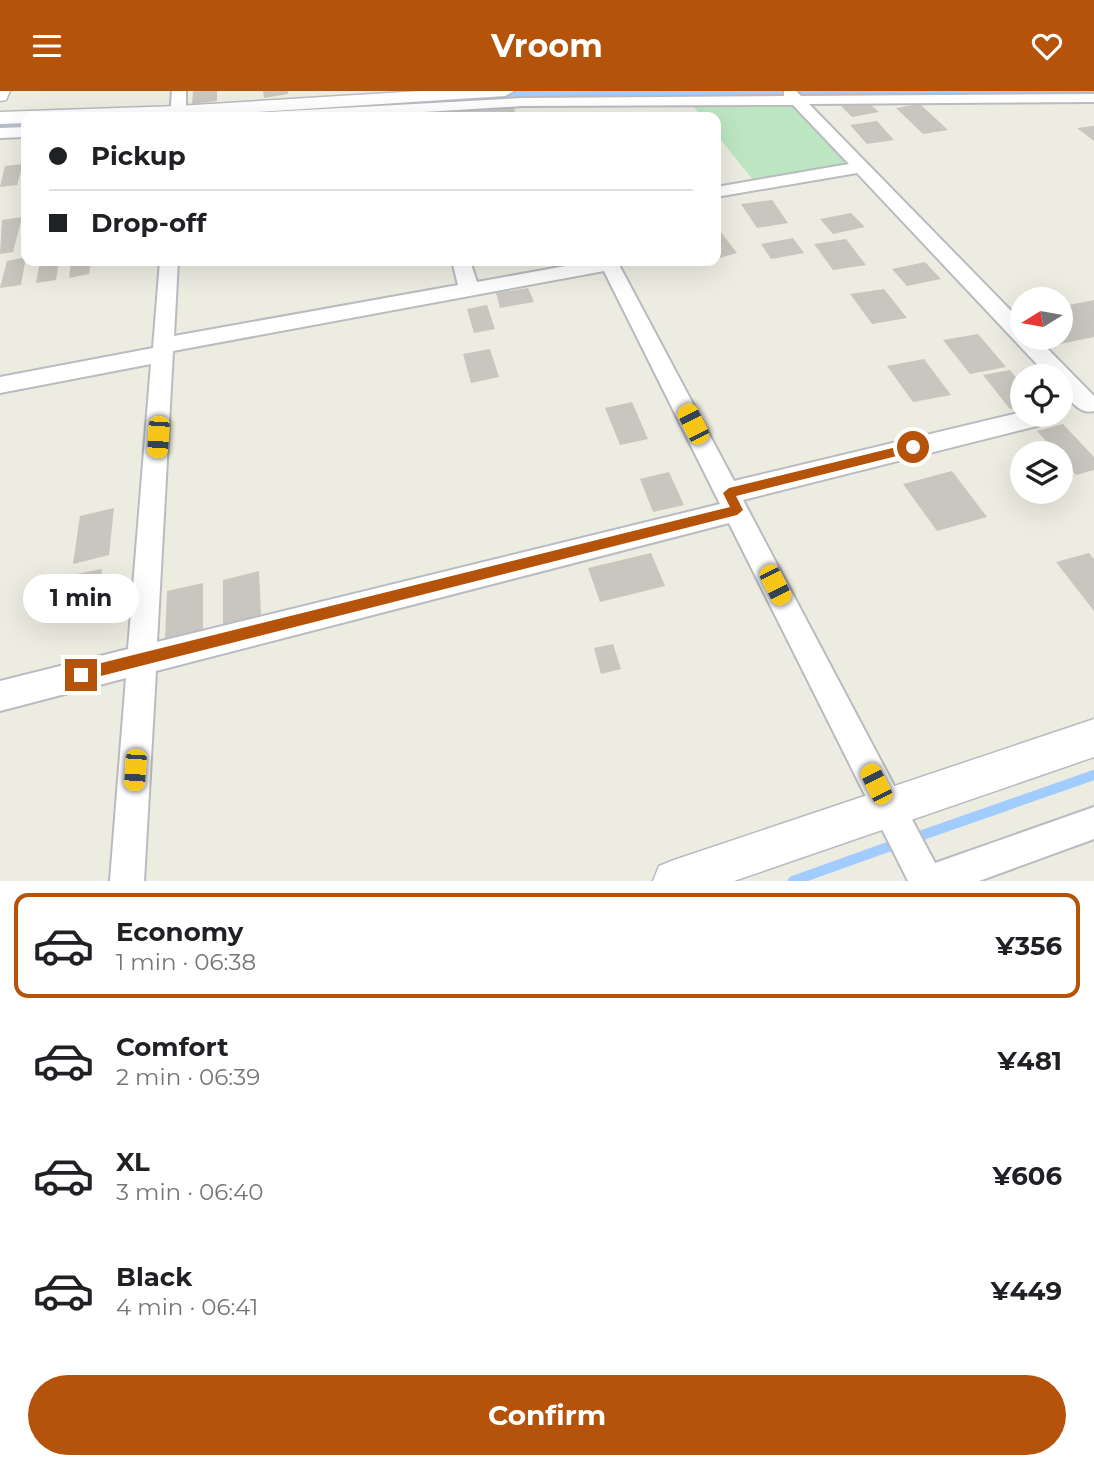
<!DOCTYPE html>
<html lang="en">
<head>
<meta charset="utf-8">
<style>
  :root { --surface:#fff; --page:#f6f6f6; --text:#202124; --muted:#757577; --line:#e0e0e0; --accent:#b45309 }
  body { margin:0; font-family:Montserrat,sans-serif; background:var(--page); color:var(--text); height:100vh; display:flex; flex-direction:column; font-size:26px; white-space:nowrap }
  * { box-sizing:border-box; margin:0 }
  p { font-size:23px; color:var(--muted) }
  .icon { flex:none; width:38px; height:38px; fill:none; stroke:currentColor; stroke-width:2; stroke-linecap:round; stroke-linejoin:round }
  .map { position:relative; height:790px; overflow:hidden }
  .side { display:flex; flex-direction:column; background:var(--surface); flex:1 }
  .side>* { flex:none }
  .guide { position:absolute; left:21px; top:21px; width:700px; height:154px; border-radius:14px; box-shadow:0 7px 28px #0002; display:grid; align-content:center; height:154px; padding:0 28px; background:var(--surface) }
  .needle { width:46px; rotate:259deg }
  .tools { position:absolute; left:1010px; top:196px; display:grid; gap:14px }
  .tools a { display:grid; place-items:center; width:63px; height:63px; border-radius:50%; background:var(--surface); box-shadow:0 7px 28px #0002; font-size:35px }
  .end { position:absolute; width:32px; height:32px; margin:-16px; border:9px solid #b45309; background:#fff; box-shadow:0 0 0 4px #fff }
  .from { border-radius:50% }
  .bubble { position:absolute; height:49px; border-radius:24px; background:var(--surface); box-shadow:0 7px 28px #0002; font-size:23px; font-weight:700; line-height:49px; text-align:center }
  .car { position:absolute; width:21px; height:42px; margin:-21px -10px; border-radius:9px; box-shadow:0 0 5px 2px #0007; background:linear-gradient(#f5c518 24%,#345 0 40%,#f5c518 0 76%,#345 0 86%,#f5c518 0) }
  .guide b { display:flex; align-items:center; gap:24px; height:66px; font-size:26px }
  .guide b+b { border-top:2px solid var(--line) }
  .guide i { width:18px; height:18px; background:var(--text) }
  ul { padding:12px 0 0; list-style:none }
  li { display:flex; align-items:center; gap:21px; height:105px; margin:0 14px 10px; padding:0 14px; border:4px solid transparent; border-radius:14px }
  li div { flex:1 }
  li b { display:block; font-size:26px }
  li em { font-style:normal; font-weight:700 }
  li.active { border-color:var(--accent) }
  li>.icon { width:63px; height:63px; stroke-width:1.5 }
  .primary-button { display:flex; gap:14px; margin-top:auto; padding:14px 28px }
  .primary-button a { flex:1; height:80px; border-radius:42px; background:var(--accent); color:#fff; font-size:28px; font-weight:700; line-height:80px; text-align:center }
  header { display:flex; justify-content:space-between; align-items:center; height:91px; padding:0 28px; background:var(--accent); color:#fff; font-size:32px; font-weight:700 }
  .map>svg:first-child { display:block }
  .green { fill:#bce6c1 }
  .lines { fill:none; stroke-linecap:round; stroke-linejoin:round }
  .stream { stroke:#a0ccff; stroke-width:10 }
  .river { fill:#a0ccff; fill-rule:evenodd }
  .building { fill:#c8c6be }
  .minor-casing { stroke:#b9bbc1; stroke-width:4 }
  .tertiary-casing { stroke:#b9bbc1; stroke-width:3 }
  .minor { fill:#fff; fill-rule:evenodd }
  .tertiary { fill:#fff; fill-rule:evenodd }
  .route { fill:#b45309 }
</style>
</head>
<body>
<header><svg class="icon" aria-label="menu" viewBox="0 0 24 24"><path d="M4 6h16M4 12h16M4 18h16"/></svg>Vroom<svg class="icon" aria-label="heart" viewBox="0 0 24 24"><path d="M12 20l-8-8c-3-5 5-10 8-4 3-6 11-1 8 4z"/></svg></header>
<div class="map">
<svg width="1094" height="790" viewBox="0 0 1094 790">
  <rect width="100%" height="100%" fill="#edece1"/>
  <!-- green -->
  <path class="green" d="M506,0H1094V6L788,8L861,76L758,95L716,43V26H702L688,9L523,11L283,26H26V41L0,42V27L178,21Z"/>
  <g class="lines">
    <!-- stream -->
    <path class="stream" d="M911,748L1094,684
      M793,790L899,752"/>
    <!-- river -->
    <path class="river" d="M496,0H1094V11L541,15L343,26H182L187,20L197,17Z
      M27,26L26,44L0,45V27Z"/>
  </g>
  <!-- building -->
  <path class="building" d="M193,0H217V10L192,13Z
    M263,0H288V3L264,7Z
    M868,11L879,21L852,26L841,15Z
    M920,13L948,39L923,43L896,17Z
    M513,15L517,26H438L452,19Z
    M877,30L894,49L867,53L850,34Z
    M1094,35V50L1077,37L1093,35Z
    M23,73L17,94L0,96L5,75Z
    M772,109L788,132L757,137L741,113Z
    M851,122L865,136L833,143L820,128Z
    M22,126L13,161L0,163L2,129Z
    M720,140L737,162L716,168V141Z
    M793,147L804,162L771,168L761,153Z
    M846,148L866,174L833,179L814,153Z
    M26,166L21,194L0,197L7,170Z
    M40,170H59L56,189L36,192Z
    M71,170H91L89,183L69,187Z
    M925,171L941,188L907,195L892,178Z
    M528,197L534,211L500,217L496,202Z
    M884,198L907,227L872,233L850,203Z
    M1094,209V246L1055,254L1048,247H1060V216Z
    M487,214L495,238L474,242L467,218Z
    M978,243L1006,276L970,283L943,249Z
    M490,258L499,286L471,292L463,263Z
    M924,268L951,304L913,311L887,275Z
    M1010,279L1022,294V316L1010,318L983,284Z
    M632,311L648,348L620,354L605,317Z
    M1063,333L1094,366V379L1076,384L1060,367V362H1057L1037,340Z
    M952,380L987,426L937,440L903,393Z
    M669,381L684,414L653,421L640,388Z
    M114,417L109,464L73,473L80,425Z
    M651,462L665,495L600,511L588,477Z
    M1089,462L1094,468V520L1056,471Z
    M102,478L100,495L47,506L50,488Z
    M259,480L261,524L223,534V489Z
    M203,492V541L165,550L167,500Z
    M613,553L621,578L601,583L594,557Z"/>
  <g class="lines">
    <defs>
      <path id="minor" d="M172,0H186V26H170Z
        M784,0H796L801,5L1094,3V11L809,13L1022,231V247H1037L1094,305V320C1079,324 1070,308 1060,298V285H1048L857,82L716,106V96L849,73L793,14L523,15L342,26H260L268,21L523,7L784,5Z
        M26,36V46L0,47V37Z
        M160,170H178L174,245L458,194L452,170H470L477,191L593,170H617L734,390L1022,321V324H1056L1053,330L1045,333L743,409L935,772L1094,716V748L979,790H908L729,432L156,580L144,790H110L126,587L0,620V590L128,558L151,273L0,302V286L153,257ZM604,180L720,413L157,551L173,260Z"/>
      <path id="tertiary" d="M0,0H10L6,9L0,10Z
        M421,0H514L505,5L183,26H26V32L0,33V21L178,15Z
        M1094,628V666L734,790H653L659,775L674,769Z"/>
    </defs>
    <!-- minor casing -->
    <use href="#minor" class="minor-casing"/>
    <!-- tertiary casing -->
    <use href="#tertiary" class="tertiary-casing"/>
    <!-- minor -->
    <use href="#minor" class="minor"/>
    <!-- tertiary -->
    <use href="#tertiary" class="tertiary"/>
  </g>
  <!-- route -->
  <path class="route" d="M913,352L919,356L917,360L736,405L743,419L737,424L81,590L74,584L81,577L730,416L723,402L729,397Z"/>
</svg>
<div class="tools">
<a><svg class="needle" viewBox="-14 -14 28 28"><path d="M0-13l5 13h-10z" fill="#e53935"/><path d="M0 13l5-13h-10z" fill="#757577"/></svg></a>
<a><svg class="icon" aria-label="locate" viewBox="0 0 24 24"><circle cx="12" cy="12" r="6"/><path d="M12 2v4M12 18v4M2 12h4M18 12h4"/></svg></a>
<a><svg class="icon" aria-label="layers" viewBox="0 0 24 24"><path d="M12 4l9 5-9 5-9-5zM3 14l9 5 9-5"/></svg></a>
</div>
<i class="end from" style="left:913px;top:356px"></i>
<i class="end" style="left:81px;top:584px"></i>
<div class="bubble" style="left:23px;top:483px;width:116px">1 min</div>
<i class="car" style="left:693px;top:333px;rotate:333deg"></i>
<i class="car" style="left:158px;top:346px;rotate:184deg"></i>
<i class="car" style="left:775px;top:494px;rotate:153deg"></i>
<i class="car" style="left:135px;top:679px;rotate:184deg"></i>
<i class="car" style="left:876px;top:693px;rotate:333deg"></i>
<div class="guide">
<b><i class="from"></i>Pickup</b>
<b><i></i>Drop-off</b>
</div>
</div>
<section class="side">
<ul>
<li class="active"><svg class="icon" aria-label="car" viewBox="0 0 24 24"><path d="M5 17H2v-5l4-1 3-4h7l3 4 3 1v5h-3M9 17h6M6 11h13"/><circle cx="7" cy="17" r="2"/><circle cx="17" cy="17" r="2"/></svg><div><b>Economy</b><p>1 min · 06:38</p></div><em>¥356</em></li>
<li><svg class="icon" aria-label="car" viewBox="0 0 24 24"><path d="M5 17H2v-5l4-1 3-4h7l3 4 3 1v5h-3M9 17h6M6 11h13"/><circle cx="7" cy="17" r="2"/><circle cx="17" cy="17" r="2"/></svg><div><b>Comfort</b><p>2 min · 06:39</p></div><em>¥481</em></li>
<li><svg class="icon" aria-label="car" viewBox="0 0 24 24"><path d="M5 17H2v-5l4-1 3-4h7l3 4 3 1v5h-3M9 17h6M6 11h13"/><circle cx="7" cy="17" r="2"/><circle cx="17" cy="17" r="2"/></svg><div><b>XL</b><p>3 min · 06:40</p></div><em>¥606</em></li>
<li><svg class="icon" aria-label="car" viewBox="0 0 24 24"><path d="M5 17H2v-5l4-1 3-4h7l3 4 3 1v5h-3M9 17h6M6 11h13"/><circle cx="7" cy="17" r="2"/><circle cx="17" cy="17" r="2"/></svg><div><b>Black</b><p>4 min · 06:41</p></div><em>¥449</em></li>
</ul>
<div class="primary-button"><a>Confirm</a></div>
</section>
</body>
</html>
